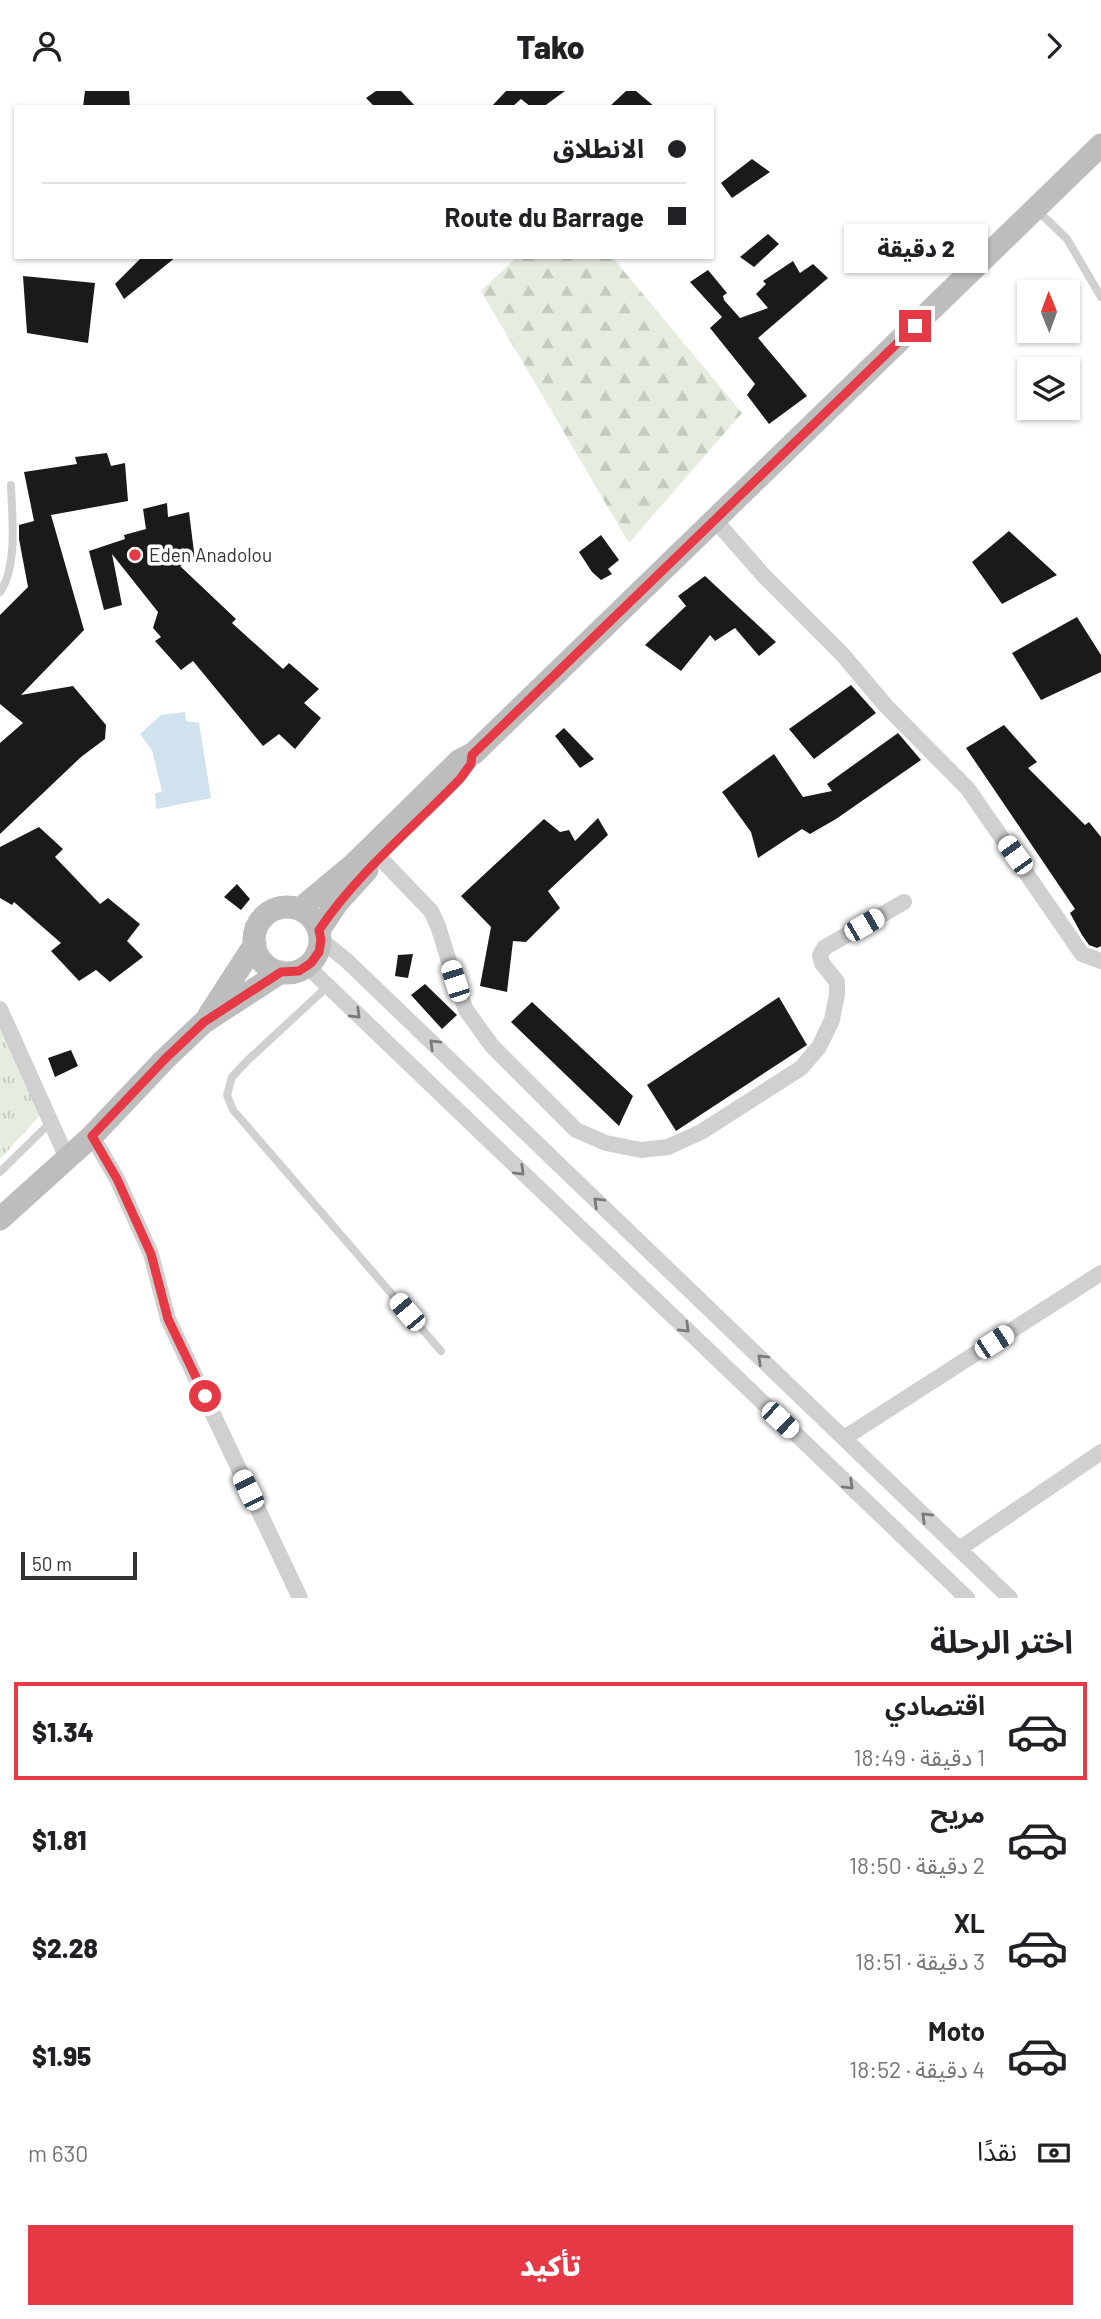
<!DOCTYPE html>
<html lang="ar">
<head>
<meta charset="utf-8">
<style>
  :root { --surface:#fff; --page:#f6f6f6; --text:#202124; --muted:#757577; --line:#e0e0e0; --accent:#e63946 }
  body { margin:0; font-family:Barlow,"Noto Sans Arabic",sans-serif; background:var(--page); color:var(--text); direction:rtl; height:100vh; display:flex; flex-direction:column; font-size:26px; white-space:nowrap }
  * { box-sizing:border-box; margin:0 }
  p { font-size:23px; color:var(--muted) }
  .icon { flex:none; width:38px; height:38px; fill:none; stroke:currentColor; stroke-width:2; stroke-linecap:round; stroke-linejoin:round }
  .map { position:relative; height:1507px; overflow:hidden; direction:ltr }
  .details { display:flex; flex-direction:column; background:var(--surface); flex:1 }
  .details>* { flex:none }
  .guide { position:absolute; left:14px; top:14px; width:700px; height:154px; border-radius:0px; box-shadow:0 2px 5px #0004; direction:rtl; display:grid; align-content:center; height:154px; padding:0 28px; background:var(--surface) }
  .needle { width:46px; rotate:359deg }
  .tools { position:absolute; left:1017px; top:189px; display:grid; gap:14px }
  .tools a { display:grid; place-items:center; width:63px; height:63px; border-radius:0px; background:var(--surface); box-shadow:0 2px 5px #0004; font-size:35px }
  .scale { position:absolute; left:21px; bottom:18px; width:116px; box-sizing:border-box; padding-left:7px; border:4px solid #333; border-top:0; font-size:19px; line-height:24px; white-space:nowrap; color:#333; -webkit-text-stroke:5px #fff; paint-order:stroke }
  .end { position:absolute; width:32px; height:32px; margin:-16px; border:9px solid #e63946; background:#fff; box-shadow:0 0 0 4px #fff }
  .from { border-radius:50% }
  .bubble { position:absolute; height:49px; border-radius:0px; background:var(--surface); box-shadow:0 2px 5px #0004; font-size:23px; font-weight:800; line-height:49px; text-align:center; direction:rtl }
  .car { position:absolute; width:21px; height:42px; margin:-21px -10px; border-radius:9px; box-shadow:0 0 5px 2px #0007; background:linear-gradient(#fff 24%,#345 0 40%,#fff 0 76%,#345 0 86%,#fff 0) }
  .guide b { display:flex; align-items:center; gap:24px; height:66px; font-size:26px }
  .guide b+b { border-top:2px solid var(--line) }
  .guide i { width:18px; height:18px; background:var(--text) }
  ul { padding:0; list-style:none }
  li { display:flex; align-items:center; gap:21px; height:98px; margin:0 14px 10px; padding:0 14px; border:4px solid transparent; border-radius:0px }
  li div { flex:1 }
  li b { display:block; font-size:26px }
  li em { font-style:normal; font-weight:800 }
  li.selected { border-color:var(--accent) }
  li>.icon { width:63px; height:63px; stroke-width:1.5 }
  h2 { padding:0 28px; font-size:32px; line-height:84px }
  .pay { display:flex; align-items:center; gap:18px; height:77px; padding:0 28px; font-size:26px }
  .pay p { margin-inline-start:auto }
  .primary-button { display:flex; gap:14px; margin-top:auto; padding:14px 28px }
  .primary-button a { flex:1; height:80px; border-radius:0px; background:var(--accent); color:#fff; font-size:28px; font-weight:800; line-height:80px; text-align:center }
  header { display:flex; justify-content:space-between; align-items:center; height:91px; padding:0 28px; background:var(--surface); font-size:32px; font-weight:800 }
  .map>svg:first-child { display:block }
  .forest { fill:url(#forest-firs) }
  .park { fill:url(#park-tufts) }
  .water { fill:#cfe2ee }
  .building { fill:#1a1a1a }
  .lines { fill:none; stroke-linecap:round; stroke-linejoin:round }
  .service { stroke:#d0d0d0; stroke-width:8 }
  .minor { stroke:#d0d0d0; stroke-width:16 }
  .secondary { stroke:#bdbdbd; stroke-width:23 }
  .oneway { stroke:#7a7a7a }
  .route { stroke:#e63946; stroke-width:9 }
  .poi-dot { fill:#e63946; stroke:#fff; stroke-width:2.5 }
  .labels { text-anchor:middle; stroke-width:7; stroke-linejoin:round; paint-order:stroke }
  .poi-label { font-size:19px; fill:#333; stroke:#fff; text-anchor:start }
</style>
</head>
<body>
<header><svg class="icon" aria-label="forward" viewBox="0 0 24 24"><path d="M9 5l7 7-7 7"/></svg>Tako<svg class="icon" aria-label="person" viewBox="0 0 24 24"><circle cx="12" cy="8" r="4"/><path d="M4 21q1-7 8-7t8 7"/></svg></header>
<div class="map">
<svg width="1101" height="1507" viewBox="0 0 1101 1507">
  <defs>
    <pattern id="forest-firs" width="22" height="20" patternUnits="userSpaceOnUse" patternTransform="scale(1.75)"><rect width="22" height="20" fill="#e6ecdf"/><path d="M5 1l3.5 6h-7zM16 11l3.5 6h-7z" fill="#c6cbc0"/></pattern>
    <pattern id="park-tufts" width="24" height="20" patternUnits="userSpaceOnUse" patternTransform="scale(1.75)"><rect width="24" height="20" fill="#e6ecdf"/><path d="M3 7l-1-3M5 7V3M7 7l1-3M15 17l-1-3M17 17v-4M19 17l1-3" fill="none" stroke="#c6cbc0"/></pattern>
  </defs>
  <rect width="100%" height="100%" fill="#fff"/>
  <!-- forest -->
  <path class="forest" d="M517,166H612L742,322L629,452L481,200Z"/>
  <!-- park -->
  <path class="park" d="M0,926L44,1020L0,1068Z"/>
  <!-- water -->
  <path class="water" d="M185,621L186,630L199,632L211,707L156,718L155,703L162,700L152,659L140,643L161,624Z"/>
  <!-- building -->
  <path class="building" d="M85,0H129L130,16H83Z
    M376,0H401L416,16H375L366,7Z
    M506,0H565L543,16H531L521,8L512,16H491Z
    M626,0H636L655,16H609Z
    M752,68L770,81L732,107L721,92Z
    M768,143L779,153L754,176L740,166Z
    M142,166H176L124,208L115,193Z
    M793,170L800,182L813,173L828,187L758,247L807,305L769,333L747,304L755,293L710,237L722,226L690,191L708,179L727,202L723,205L724,209L740,227L768,217L756,203L766,193L763,190Z
    M23,185L95,192L88,252L27,242Z
    M107,362L111,375L125,372L128,410L51,424L84,539L21,604L73,595L106,634L105,648L81,666L0,743V652L23,632L0,613V524L28,496L19,448V434L34,430L24,381L77,373L75,366Z
    M167,412L168,426L189,421L195,469L180,475L236,528L232,532L283,578L289,572L319,598L304,612L321,627L295,658L279,643L263,655L193,570L181,579L155,550L161,546L153,537L158,521L112,463L122,514L104,519L89,460L125,448L124,444L146,438L143,418Z
    M1009,440L1057,484L1002,513L972,471Z
    M601,444L619,469L608,478L612,483L601,489L592,481L579,461Z
    M705,485L776,551L759,565L735,537L715,550L710,544L681,580L645,554L686,515L678,505Z
    M1077,526L1101,564V581L1041,609L1012,562Z
    M851,594L876,622L814,668L789,638Z
    M1004,634L1037,671L1028,677L1085,734L1089,731L1101,746V855L1097,857L1089,854L1082,844L1070,822L1075,818L966,657Z
    M564,637L594,668L580,677L555,645Z
    M898,642L921,669L836,728L810,743L802,738L758,767L751,741L722,701L774,663L803,706L832,700L827,693Z
    M598,727L608,744L548,800L560,817L526,851L513,850L507,901L480,895L491,836L461,805L544,728L560,741L569,739L575,750Z
    M39,736L63,758L55,766L100,813L108,807L140,833L127,850L143,866L110,891L96,879L79,890L51,860L61,852L14,811L12,814L0,807V756Z
    M237,793L250,808L241,819L224,806Z
    M413,863L408,887L395,885L398,864Z
    M425,893L457,924L442,938L411,904Z
    M779,906L807,954L676,1040L647,994Z
    M532,911L633,1005L619,1035L511,931Z
    M71,959L78,975L55,986L48,967Z"/>
  <g class="lines">
    <!-- service -->
    <path class="service" d="M1038,120L1067,148L1101,206
      M0,501C18,475 12,425 11,394
      M327,896L248,969L232,986L227,1004L233,1019L441,1260
      M0,1081L51,1031"/>
    <!-- minor -->
    <path class="minor" d="M714,428L764,485L843,564L886,615L968,698L1082,863L1101,870
      M380,767L431,820L438,835L455,890L466,919L492,955L576,1039L606,1052L641,1059L668,1056L701,1041L801,977L819,956L832,929L837,903V891L822,872L820,864L824,857L904,811
      M321,849L346,869L1010,1507
      M307,875L967,1507
      M0,918L67,1067
      M92,1045L117,1088L151,1163L168,1228L300,1507
      M844,1347L1101,1182
      M959,1458L1101,1361"/>
    <!-- secondary -->
    <path class="secondary" d="M254 849a33 33 0 1 1 66 0a33 33 0 1 1-66 0Z
      M300,818L354,773L459,670L474,662L1101,54
      M319,839L337,812L367,779
      M209,924L255,853
      M0,1128L92,1045L165,968L204,931L281,881"/>
  </g>
  <!-- one-way arrows -->
  <defs><path id="oneway-chevron" d="M-2-3.5L2.5 0L-2 3.5" fill="none" stroke-width="1.6" stroke-linecap="round" stroke-linejoin="round" transform="scale(1.75)"/></defs>
  <g class="oneway">
    <use href="#oneway-chevron" transform="translate(356 923) rotate(44)"/>
    <use href="#oneway-chevron" transform="translate(434 953) rotate(-136)"/>
    <use href="#oneway-chevron" transform="translate(520 1080) rotate(44)"/>
    <use href="#oneway-chevron" transform="translate(598 1111) rotate(-136)"/>
    <use href="#oneway-chevron" transform="translate(685 1237) rotate(44)"/>
    <use href="#oneway-chevron" transform="translate(762 1268) rotate(-136)"/>
    <use href="#oneway-chevron" transform="translate(849 1394) rotate(44)"/>
    <use href="#oneway-chevron" transform="translate(926 1426) rotate(-136)"/>
  </g>
  <g class="lines">
    <!-- route -->
    <path class="route" d="M205,1305L168,1228L151,1163L117,1088L92,1045L165,968L204,931L281,881L299,880L311,872L319,861L321,849L319,839C359,780 411,739 460,688L471,673L472,664L915,235"/>
  </g>
  <!-- markers -->
  <circle class="poi-dot" cx="135" cy="464" r="7"/>
  <g class="labels">
    <!-- poi labels -->
    <g class="poi-label">
      <text x="149" y="471">Eden Anadolou</text>
    </g>
  </g>
</svg>
<div class="tools">
<a><svg class="needle" viewBox="-14 -14 28 28"><path d="M0-13l5 13h-10z" fill="#e53935"/><path d="M0 13l5-13h-10z" fill="#757577"/></svg></a>
<a><svg class="icon" aria-label="layers" viewBox="0 0 24 24"><path d="M12 4l9 5-9 5-9-5zM3 14l9 5 9-5"/></svg></a>
</div>
<div class="scale">50 m</div>
<i class="end from" style="left:205px;top:1305px"></i>
<i class="end" style="left:915px;top:235px"></i>
<div class="bubble" style="left:844px;top:133px;width:144px">2 دقيقة</div>
<i class="car" style="left:1015px;top:764px;rotate:324deg"></i>
<i class="car" style="left:864px;top:834px;rotate:60deg"></i>
<i class="car" style="left:455px;top:890px;rotate:342deg"></i>
<i class="car" style="left:407px;top:1221px;rotate:320deg"></i>
<i class="car" style="left:994px;top:1251px;rotate:57deg"></i>
<i class="car" style="left:780px;top:1329px;rotate:133deg"></i>
<i class="car" style="left:248px;top:1399px;rotate:334deg"></i>
<div class="guide">
<b><i class="from"></i>الانطلاق</b>
<b><i></i>Route du Barrage</b>
</div>
</div>
<section class="details">
<h2>اختر الرحلة</h2>
<ul>
<li class="selected"><svg class="icon" aria-label="car" viewBox="0 0 24 24"><path d="M5 17H2v-5l4-1 3-4h7l3 4 3 1v5h-3M9 17h6M6 11h13"/><circle cx="7" cy="17" r="2"/><circle cx="17" cy="17" r="2"/></svg><div><b>اقتصادي</b><p>1 دقيقة · 18:49</p></div><em>$1.34</em></li>
<li><svg class="icon" aria-label="car" viewBox="0 0 24 24"><path d="M5 17H2v-5l4-1 3-4h7l3 4 3 1v5h-3M9 17h6M6 11h13"/><circle cx="7" cy="17" r="2"/><circle cx="17" cy="17" r="2"/></svg><div><b>مريح</b><p>2 دقيقة · 18:50</p></div><em>$1.81</em></li>
<li><svg class="icon" aria-label="car" viewBox="0 0 24 24"><path d="M5 17H2v-5l4-1 3-4h7l3 4 3 1v5h-3M9 17h6M6 11h13"/><circle cx="7" cy="17" r="2"/><circle cx="17" cy="17" r="2"/></svg><div><b>XL</b><p>3 دقيقة · 18:51</p></div><em>$2.28</em></li>
<li><svg class="icon" aria-label="car" viewBox="0 0 24 24"><path d="M5 17H2v-5l4-1 3-4h7l3 4 3 1v5h-3M9 17h6M6 11h13"/><circle cx="7" cy="17" r="2"/><circle cx="17" cy="17" r="2"/></svg><div><b>Moto</b><p>4 دقيقة · 18:52</p></div><em>$1.95</em></li>
</ul>
<div class="pay"><svg class="icon" aria-label="cash" viewBox="0 0 24 24"><path d="M3 7h18v10H3z"/><circle cx="12" cy="12" r="2"/></svg>نقدًا<p>630 m</p></div>
<div class="primary-button"><a>تأكيد</a></div>
</section>
</body>
</html>
